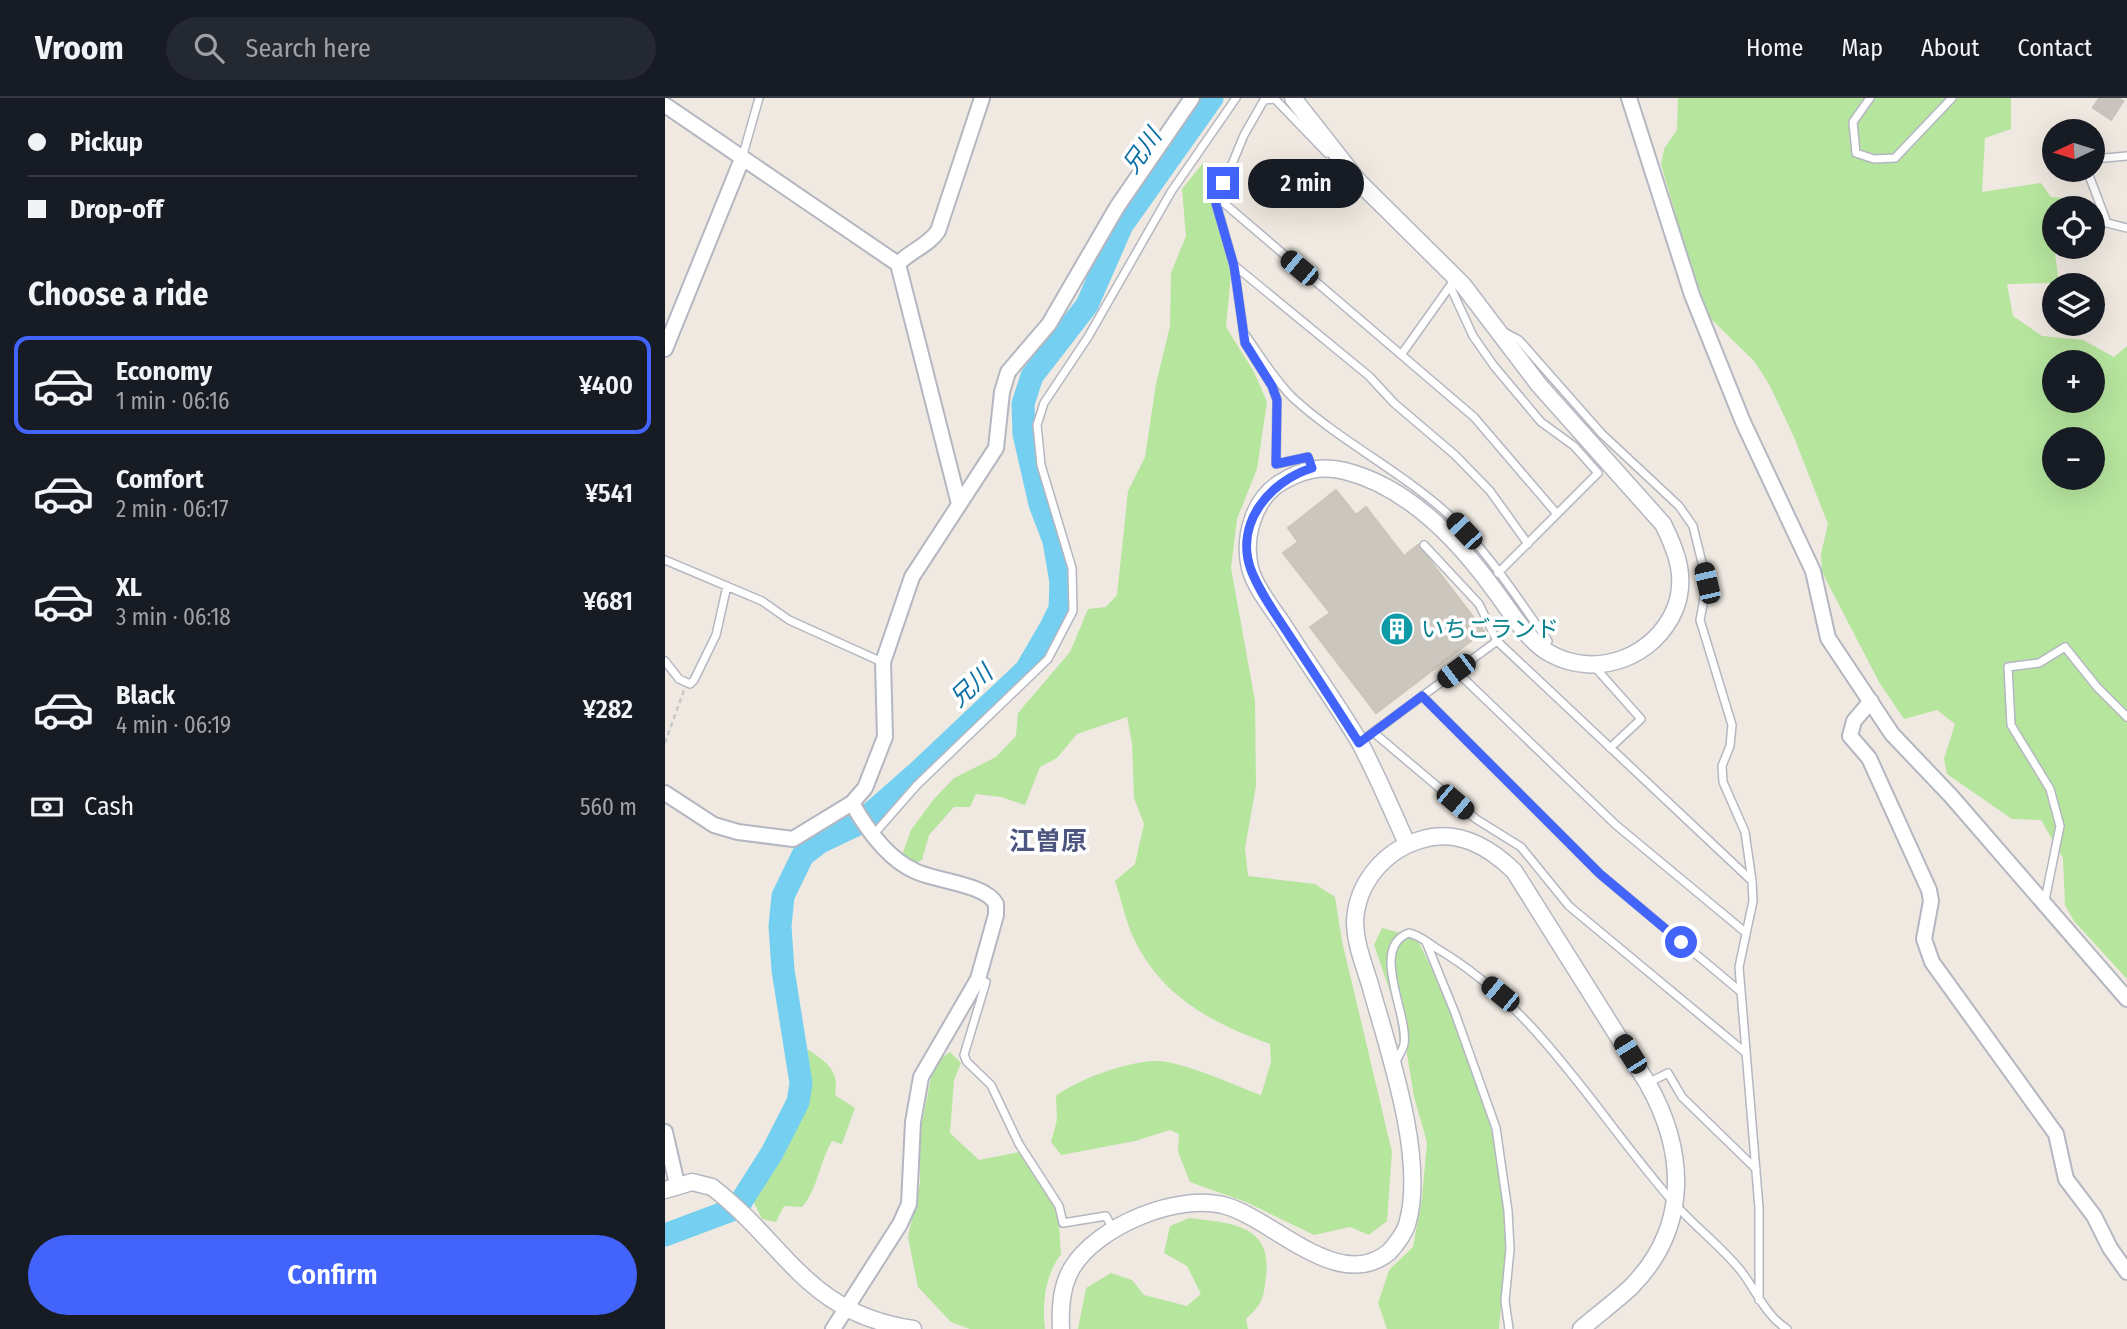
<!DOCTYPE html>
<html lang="en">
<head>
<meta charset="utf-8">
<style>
  :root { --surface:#171b24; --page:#242831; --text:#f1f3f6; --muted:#9ea1a6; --line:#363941; --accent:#4264fb }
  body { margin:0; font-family:"Fira Sans Condensed","Noto Sans JP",sans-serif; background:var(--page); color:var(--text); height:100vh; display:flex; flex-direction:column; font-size:26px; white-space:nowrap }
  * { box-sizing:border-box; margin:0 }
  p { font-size:23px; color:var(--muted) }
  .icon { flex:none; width:38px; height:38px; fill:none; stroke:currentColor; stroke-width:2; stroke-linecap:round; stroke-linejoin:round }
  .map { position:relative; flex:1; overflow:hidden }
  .side { display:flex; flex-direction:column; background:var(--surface); width:665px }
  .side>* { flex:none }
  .guide { display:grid; align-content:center; height:154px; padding:0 28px; background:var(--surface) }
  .needle { width:46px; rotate:266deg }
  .tools { position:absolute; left:1377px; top:21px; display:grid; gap:14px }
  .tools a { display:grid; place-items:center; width:63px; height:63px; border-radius:50%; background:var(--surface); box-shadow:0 7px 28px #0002; font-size:35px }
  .end { position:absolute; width:32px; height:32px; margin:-16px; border:9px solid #4264fb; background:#fff; box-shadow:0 0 0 4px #fff }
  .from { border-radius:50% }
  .bubble { position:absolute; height:49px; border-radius:24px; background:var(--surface); box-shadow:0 7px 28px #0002; font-size:23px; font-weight:600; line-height:49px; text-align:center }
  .car { position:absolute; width:21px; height:42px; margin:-21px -10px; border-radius:9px; box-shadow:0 0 5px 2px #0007; background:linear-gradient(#222 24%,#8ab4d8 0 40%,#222 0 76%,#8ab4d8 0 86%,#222 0) }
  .guide b { display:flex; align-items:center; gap:24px; height:66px; font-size:26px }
  .guide b+b { border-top:2px solid var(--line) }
  .guide i { width:18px; height:18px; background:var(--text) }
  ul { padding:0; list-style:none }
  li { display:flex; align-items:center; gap:21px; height:98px; margin:0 14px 10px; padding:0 14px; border:4px solid transparent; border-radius:14px }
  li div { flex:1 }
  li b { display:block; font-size:26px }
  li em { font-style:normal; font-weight:600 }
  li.active { border-color:var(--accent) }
  li>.icon { width:63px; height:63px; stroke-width:1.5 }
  h2 { padding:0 28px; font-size:32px; line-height:84px }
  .pay { display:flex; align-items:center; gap:18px; height:77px; padding:0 28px; font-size:26px }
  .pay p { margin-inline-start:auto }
  .cta { display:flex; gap:14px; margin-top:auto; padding:14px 28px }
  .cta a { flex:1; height:80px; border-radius:42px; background:var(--accent); color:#fff; font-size:28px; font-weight:600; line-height:80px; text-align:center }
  header { display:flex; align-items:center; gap:42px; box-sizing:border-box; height:98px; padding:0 35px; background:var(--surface); border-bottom:2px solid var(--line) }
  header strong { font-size:33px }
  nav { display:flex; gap:38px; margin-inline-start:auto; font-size:24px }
  .search { width:490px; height:63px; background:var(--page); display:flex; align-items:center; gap:18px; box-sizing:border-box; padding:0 24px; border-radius:38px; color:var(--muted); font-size:26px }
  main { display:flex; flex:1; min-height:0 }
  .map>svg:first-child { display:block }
  .green { fill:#b6e59e; fill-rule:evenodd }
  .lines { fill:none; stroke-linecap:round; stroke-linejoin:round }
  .river { stroke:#75cff0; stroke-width:23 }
  .building { fill:#cbc7bf; stroke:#cbc5ba; stroke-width:2 }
  .motorway-tunnel { stroke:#c8c4bd; stroke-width:24; stroke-dasharray:24 12; stroke-linecap:butt }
  .service-casing { stroke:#b4b7c1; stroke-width:10 }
  .minor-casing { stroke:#b4b7c1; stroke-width:18 }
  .tertiary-casing { stroke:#b4b7c1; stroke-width:19 }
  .path { stroke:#c9c9c9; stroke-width:2.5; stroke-dasharray:5 3.5; stroke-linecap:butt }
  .service { stroke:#fff; stroke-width:7 }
  .minor { stroke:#fff; stroke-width:14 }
  .tertiary { stroke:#fff; stroke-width:16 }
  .route { stroke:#4264fb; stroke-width:9 }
  .labels { text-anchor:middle; stroke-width:7; stroke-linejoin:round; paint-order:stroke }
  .culture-label { font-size:23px; fill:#0d838f; stroke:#fff; text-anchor:start }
  .water-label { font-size:24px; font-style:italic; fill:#0d6fa3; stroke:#fff }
  .quarter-label { font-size:26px; font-weight:bold; fill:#4d5680; stroke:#fff }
</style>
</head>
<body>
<header>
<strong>Vroom</strong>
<div class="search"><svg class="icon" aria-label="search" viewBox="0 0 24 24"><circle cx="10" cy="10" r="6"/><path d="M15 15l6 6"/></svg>Search here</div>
<nav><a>Home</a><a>Map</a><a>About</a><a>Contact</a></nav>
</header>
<main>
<section class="side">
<div class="guide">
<b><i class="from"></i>Pickup</b>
<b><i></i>Drop-off</b>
</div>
<h2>Choose a ride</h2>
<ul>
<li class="active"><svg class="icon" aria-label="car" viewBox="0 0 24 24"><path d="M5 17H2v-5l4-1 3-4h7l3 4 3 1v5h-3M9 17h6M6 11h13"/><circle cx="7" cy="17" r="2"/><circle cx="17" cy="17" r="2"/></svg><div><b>Economy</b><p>1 min · 06:16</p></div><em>¥400</em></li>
<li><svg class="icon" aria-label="car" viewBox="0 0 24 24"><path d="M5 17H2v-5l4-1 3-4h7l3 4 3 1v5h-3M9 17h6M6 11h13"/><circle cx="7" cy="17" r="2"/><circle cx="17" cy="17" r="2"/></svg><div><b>Comfort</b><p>2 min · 06:17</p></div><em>¥541</em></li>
<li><svg class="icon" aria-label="car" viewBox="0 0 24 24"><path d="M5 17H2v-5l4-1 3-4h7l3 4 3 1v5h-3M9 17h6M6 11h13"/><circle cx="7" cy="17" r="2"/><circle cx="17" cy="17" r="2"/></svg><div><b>XL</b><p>3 min · 06:18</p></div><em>¥681</em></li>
<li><svg class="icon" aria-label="car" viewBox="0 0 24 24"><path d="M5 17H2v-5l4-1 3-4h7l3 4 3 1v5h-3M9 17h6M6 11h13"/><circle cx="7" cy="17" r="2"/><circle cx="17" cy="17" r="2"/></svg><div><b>Black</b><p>4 min · 06:19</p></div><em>¥282</em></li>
</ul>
<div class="pay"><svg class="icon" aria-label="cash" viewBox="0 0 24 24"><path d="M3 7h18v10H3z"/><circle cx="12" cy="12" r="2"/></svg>Cash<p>560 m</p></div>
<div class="cta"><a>Confirm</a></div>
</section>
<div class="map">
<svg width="1462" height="1231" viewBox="0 0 1462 1231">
  <rect width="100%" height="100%" fill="#efe9e1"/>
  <!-- green -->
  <path class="green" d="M1013,0H1346V31L1320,40L1317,94L1376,85L1386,99L1416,101L1417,110H1390L1388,141L1394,185L1342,186L1348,218L1377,238L1418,242L1449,259L1462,248V881L1409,823L1400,807L1398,760L1376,722L1347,721L1282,676L1279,661L1290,626L1272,612L1239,621L1214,584L1157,474L1156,456L1163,426L1129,339L1104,286L1089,263L1044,219L1016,136L996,66L999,51L1012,32ZM1390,264H1428V303H1390ZM1390,341H1428V380H1390Z
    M538,65L550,72L547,109L566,175L561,229L589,274L602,304L592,371L572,421L566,470L590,603L591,688L580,750L583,778L650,786L670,799L677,843L727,1054L722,1123L704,1137L685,1129L649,1137L581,1104L525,1084L513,1054L514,1036L505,1032L470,1043L396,1057L386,1044L392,1022L391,998C413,981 459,965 487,963C514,961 569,987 596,997L606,964L605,946C549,926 499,900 471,845C461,826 457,803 450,783L470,766L479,726L469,700L467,645L462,619L412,636L392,660L375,669L360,707L336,699L311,696L305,709H289L264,737L257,762L248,766L237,757L246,732L269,701L289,680L331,659L351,638L353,615L405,554L423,511L441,509L452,497L463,393L480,359L491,286L505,228L506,175L521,138L517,91Z
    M717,830L739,836L754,845L779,896L821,1008L841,1103V1151L834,1231H722L713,1205L724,1172L748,1149L757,1100L762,1044L749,999L738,931L709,847Z
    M142,951C161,964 175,972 170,997L190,1010L177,1046L167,1043C154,1065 153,1091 137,1109L119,1108L111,1124L97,1121L88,1103L135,1018L144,987L137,960Z
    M285,954L296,965L289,982L285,1035L314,1062L354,1054L378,1087L393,1114L396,1156C380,1177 377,1206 380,1231H305L286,1224L253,1189L243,1139L255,1085V1034L269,965Z
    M524,1120C565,1125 608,1126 601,1179C598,1202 598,1205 581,1221L583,1231H413L421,1190L446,1175L467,1182L479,1197L522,1208L536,1196L522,1168L499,1155L505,1128Z"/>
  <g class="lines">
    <!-- river -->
    <path class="river" d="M0,1137L72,1110L107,1055L133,1004L136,985L118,872L115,828L118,798L138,757L155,744L195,725L252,675L361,572L386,529L395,511L396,484L389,443L375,406L359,336L358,306L367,278L422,207L457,127L547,0"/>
  </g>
  <!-- building -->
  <path class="building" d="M671,392L691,417L701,409L739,458L753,447L819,533L711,615L645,529L665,515L618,455L633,444L623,430Z"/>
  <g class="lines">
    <!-- motorway-tunnel -->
    <path class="motorway-tunnel" d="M1433,0L1462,19"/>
    <defs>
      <path id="service" d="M1205,0L1188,24L1191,55L1209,61L1230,60L1287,0
        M77,60L94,0
        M1428,61L1462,58
        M1422,72L1442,125L1462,130
        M553,100L809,319L892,416
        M570,168L704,278L729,305L790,357L825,393L863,446
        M790,181L785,188L808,238L829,268L876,324L909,348L933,375L833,475
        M839,234L854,242L937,336L1014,408L1028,428L1042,485L1035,522L1067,627L1065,648L1057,668L1058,684L1080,734L1087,783L1088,803L1074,869L1094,1110V1202
        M579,235C594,256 609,281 627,299C676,344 736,373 784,417C823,453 852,500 883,543L878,550
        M736,257L785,188
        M647,370L643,359L611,366L612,302L607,288L580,245L569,168L551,105L579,37L599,2L610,1L662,55
        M759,447L814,506L832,543L1087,783
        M0,462L97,503L124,522L217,564
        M0,563L14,581L25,586L29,582L51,537L62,488
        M928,567L976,621L945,650
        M791,573L951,727L1080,834
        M757,598L935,776L1076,894
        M708,634L811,721L856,749L904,808L1081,955
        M695,644L832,543
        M209,736L252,687L383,561L408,513L407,470L376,367L372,327L379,305L423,239L506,94L571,0
        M1379,807L1395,728L1385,691L1346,627L1343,569L1374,565L1400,549L1432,589L1462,619
        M761,844L790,915L831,1030L843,1113L845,1151L840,1203L844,1231
        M313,881L321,884L299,957L302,964L326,987L354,1046L394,1108L398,1125L441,1118L448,1131
        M730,966C732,960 738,952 739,946C744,917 704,849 744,835C754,837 762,844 771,850C873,909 933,1019 1009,1105C1030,1129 1056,1148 1076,1173C1091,1192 1100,1217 1122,1231
        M983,985L1003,975L1017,999L1091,1071"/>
      <path id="minor" d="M964,0L1027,197L1078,324L1148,473L1163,540L1227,636L1286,698L1462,901
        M0,7L233,166L294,406
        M233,166C245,153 263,148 273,133L317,0
        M0,251L77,61
        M1206,603L1189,623L1185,638L1204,660L1264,792L1266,803L1259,841L1267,864L1391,1036L1401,1081L1429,1118L1445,1150L1462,1174
        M0,695L49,727L73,734L128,741L187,705L200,690L220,639L218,564L247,479L331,350L337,294L343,274L384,226L452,109L527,0
        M0,1034L12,1086
        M168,1231L235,1126L244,1106L248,1024L256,979L313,881L331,817V806C321,786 270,783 250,773C223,761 201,730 187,705"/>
      <path id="tertiary" d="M628,0L694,84L798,187L874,287L998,426C1012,454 1022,480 1010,511C990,559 932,581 886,556C863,544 846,514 830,493C794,443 743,389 680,373C656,367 636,372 615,385C588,402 578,440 585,470C590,489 606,509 617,525C642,565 671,604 695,645C712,677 727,712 742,746
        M0,1092L27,1084L47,1089C122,1147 141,1215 248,1231
        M396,1231C395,1210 396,1188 407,1170C432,1128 514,1094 561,1108C608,1121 674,1196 724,1154C731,1147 741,1133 743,1123C760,1058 724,954 706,890C700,869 690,846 690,823C692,785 719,753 755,742C792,730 823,748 849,773L983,986C1021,1054 1025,1129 966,1189C950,1204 932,1217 916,1231"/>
    </defs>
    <!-- service casing -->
    <use href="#service" class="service-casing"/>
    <!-- minor casing -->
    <use href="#minor" class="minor-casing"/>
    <!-- tertiary casing -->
    <use href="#tertiary" class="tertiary-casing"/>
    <!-- path -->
    <path class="path" d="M0,645L19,592"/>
    <!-- service -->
    <use href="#service" class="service"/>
    <!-- minor -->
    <use href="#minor" class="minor"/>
    <!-- tertiary -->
    <use href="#tertiary" class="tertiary"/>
  </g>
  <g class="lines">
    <!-- route -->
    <path class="route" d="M558,85L551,106L569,168L580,245L607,288L612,302L611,366L643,359L647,370C605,383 569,425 586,472C595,495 611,517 624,537C648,573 671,609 694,645L757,598L935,776L1016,844"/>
  </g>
  <!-- icons -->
  <defs>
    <symbol id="building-disc" viewBox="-11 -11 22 22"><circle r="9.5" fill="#0f9aa8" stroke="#fff"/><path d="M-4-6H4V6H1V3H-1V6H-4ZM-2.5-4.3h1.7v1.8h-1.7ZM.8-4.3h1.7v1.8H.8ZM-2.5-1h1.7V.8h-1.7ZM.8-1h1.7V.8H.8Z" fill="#fff"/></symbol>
  </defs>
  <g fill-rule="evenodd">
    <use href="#building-disc" x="713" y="512" width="38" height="38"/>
  </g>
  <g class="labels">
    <!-- culture labels -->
    <g class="culture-label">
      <text x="756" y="539">いちごランド</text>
    </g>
    <!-- water labels -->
    <g class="water-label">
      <text transform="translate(477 53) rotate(-55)" y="8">兄川</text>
      <text transform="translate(306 588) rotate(-43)" y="8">兄川</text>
    </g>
    <!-- quarter labels -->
    <g class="quarter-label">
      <text x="383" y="752">江曽原</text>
    </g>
  </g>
</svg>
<div class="tools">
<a><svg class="needle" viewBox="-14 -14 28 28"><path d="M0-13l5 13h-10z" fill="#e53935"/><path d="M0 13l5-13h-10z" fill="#9ea1a6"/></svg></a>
<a><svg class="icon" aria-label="locate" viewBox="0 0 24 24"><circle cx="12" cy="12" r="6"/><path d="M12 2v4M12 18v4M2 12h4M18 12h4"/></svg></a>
<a><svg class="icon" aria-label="layers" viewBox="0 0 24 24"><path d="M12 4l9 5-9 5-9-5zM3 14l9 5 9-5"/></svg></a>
<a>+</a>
<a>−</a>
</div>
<i class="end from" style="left:1016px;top:844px"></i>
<i class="end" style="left:558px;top:85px"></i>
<div class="bubble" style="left:583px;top:61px;width:116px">2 min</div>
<i class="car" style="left:634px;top:170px;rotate:310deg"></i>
<i class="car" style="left:799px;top:433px;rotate:317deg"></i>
<i class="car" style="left:1042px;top:485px;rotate:347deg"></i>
<i class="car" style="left:791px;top:573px;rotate:233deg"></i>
<i class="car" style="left:790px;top:704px;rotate:130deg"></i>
<i class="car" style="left:835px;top:896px;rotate:309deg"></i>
<i class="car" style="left:965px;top:956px;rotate:328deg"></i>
</div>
</main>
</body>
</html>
